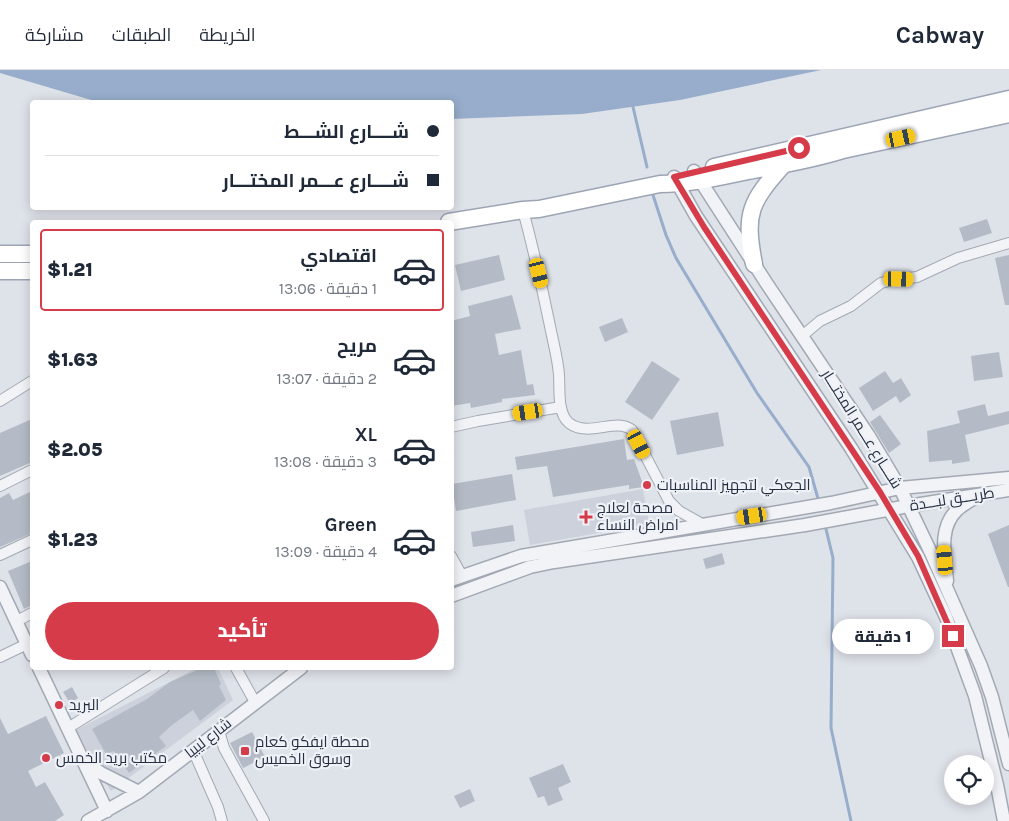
<!DOCTYPE html>
<html lang="ar">
<head>
<meta charset="utf-8">
<style>
  :root { --surface:#fff; --page:#f2f2f3; --text:#1f2937; --muted:#747a83; --line:#e0e1e3; --accent:#d63b4a }
  body { margin:0; font-family:Karla,Cairo,sans-serif; background:var(--page); color:var(--text); direction:rtl; height:100vh; display:flex; flex-direction:column; font-size:19px; white-space:nowrap }
  * { box-sizing:border-box; margin:0 }
  p { font-size:16px; color:var(--muted) }
  .icon { flex:none; width:28px; height:28px; fill:none; stroke:currentColor; stroke-width:2; stroke-linecap:round; stroke-linejoin:round }
  .map { position:relative; flex:1; overflow:hidden; direction:ltr }
  .panel { position:absolute; left:30px; top:150px; width:424px; height:450px; display:flex; flex-direction:column; background:var(--surface); border-radius:5px; box-shadow:0 2px 12px #0003; direction:rtl }
  .panel>* { flex:none }
  .top-card { position:absolute; left:30px; top:30px; width:424px; height:110px; border-radius:5px; box-shadow:0 2px 12px #0003; direction:rtl; display:grid; align-content:center; height:110px; padding:0 15px; background:var(--surface) }
  .buttons { position:absolute; left:944px; top:685px; display:grid; gap:10px }
  .buttons a { display:grid; place-items:center; width:50px; height:50px; border-radius:50%; background:var(--surface); box-shadow:0 2px 12px #0003; font-size:25px }
  .end { position:absolute; width:22px; height:22px; margin:-11px; border:6px solid #d63b4a; background:#fff; box-shadow:0 0 0 2px #fff }
  .from { border-radius:50% }
  .bubble { position:absolute; height:35px; border-radius:18px; background:var(--surface); box-shadow:0 2px 12px #0003; font-size:16px; font-weight:800; line-height:35px; text-align:center; direction:rtl }
  .car { position:absolute; width:15px; height:30px; margin:-15px -8px; border-radius:6px; box-shadow:0 0 4px 1px #0007; background:linear-gradient(#f5c518 24%,#345 0 40%,#f5c518 0 76%,#345 0 86%,#f5c518 0) }
  .top-card b { display:flex; align-items:center; gap:18px; height:48px; font-size:19px }
  .top-card b+b { border-top:1px solid var(--line) }
  .top-card i { width:12px; height:12px; background:var(--text) }
  ul { padding:9px 0 0; list-style:none }
  li { display:flex; align-items:center; gap:15px; height:82px; margin:0 10px 8px; padding:0 5px; border:2px solid transparent; border-radius:5px }
  li div { flex:1 }
  li b { display:block; font-size:19px }
  li em { font-style:normal; font-weight:800 }
  li.selected { border-color:var(--accent) }
  li>.icon { width:45px; height:45px; stroke-width:1.5 }
  .action { display:flex; gap:10px; margin-top:auto; padding:10px 15px }
  .action a { flex:1; height:58px; border-radius:30px; background:var(--accent); color:#fff; font-size:20px; font-weight:800; line-height:58px; text-align:center }
  header { display:flex; align-items:center; gap:30px; box-sizing:border-box; height:70px; padding:0 25px; background:var(--surface); border-bottom:1px solid var(--line) }
  header strong { font-size:24px }
  nav { display:flex; gap:28px; margin-inline-start:auto; font-size:18px }
  .map>svg:first-child { display:block }
  .built { fill:#ccd1db }
  .water { fill:#97adcb }
  .lines { fill:none; stroke-linecap:round; stroke-linejoin:round }
  .stream { stroke:#97adcb; stroke-width:3 }
  .building { fill:#b5bbc6 }
  .minor-casing { stroke:#a3a9b3; stroke-width:12 }
  .tertiary-casing { stroke:#a3a9b3; stroke-width:15 }
  .primary-casing { stroke:#9da5b5; stroke-width:19 }
  .minor { stroke:#f1f3f7; stroke-width:10 }
  .tertiary { stroke:#f1f3f7; stroke-width:12 }
  .primary { stroke:#fff; stroke-width:16 }
  .route { stroke:#d63b4a; stroke-width:6 }
  .poi-dot { fill:#d63b4a; stroke:#eef1f6; stroke-width:2 }
  .labels { text-anchor:middle; stroke-width:4.5; stroke-linejoin:round; paint-order:stroke }
  .street-label { font-size:15px; fill:#262f41; stroke:#eef1f6 }
  .poi-label { font-size:15px; fill:#262f41; stroke:#eef1f6; text-anchor:start }
</style>
</head>
<body>
<header>
<strong>Cabway</strong>
<nav><a>الخريطة</a><a>الطبقات</a><a>مشاركة</a></nav>
</header>
<div class="map">
<svg width="1009" height="751" viewBox="0 0 1009 751">
  <rect width="100%" height="100%" fill="#dee2e9"/>
  <!-- built -->
  <path class="built" d="M643,419L649,454L530,475L524,440Z
    M197,598H218L233,630L111,721L74,661Z"/>
  <!-- water -->
  <path class="water" d="M0,0H821L680,30L582,44L451,49V32H98L0,3Z"/>
  <g class="lines">
    <!-- stream -->
    <path class="stream" d="M633,37L647,97
      M653,125L666,165L676,188L757,323L809,397L819,432
      M825,455L833,488L831,658L851,751"/>
  </g>
  <!-- building -->
  <path class="building" d="M987,149L992,163L964,172L959,158Z
    M499,185L505,210L461,221L455,195Z
    M1009,185V235H1005L995,188Z
    M512,225L521,259L495,264L499,285L521,280L527,315L533,314L535,325L502,329V332L471,338L470,333L451,336V251L470,246L468,236Z
    M622,248L628,262L605,272L599,257Z
    M999,282L1003,307L974,311L971,286Z
    M652,291L680,309L652,350L625,332Z
    M885,301L893,313L901,308L911,325L900,333L896,326L873,341L859,318Z
    M985,334L988,346L1009,341V354L965,365L970,391L952,394V390L929,392L927,361L960,353L957,341Z
    M718,342L724,376L677,385L670,351Z
    M880,345L901,374L889,383L870,352Z
    M32,349V392L0,406V363Z
    M624,369L627,390L634,389L644,417L629,419V415L553,427L547,396L517,400L515,387Z
    M512,404L516,430L456,441L452,414Z
    M32,421V463L0,477V428L9,423L13,430Z
    M513,455L515,471L473,477L471,462Z
    M1009,455V517H1008L988,464Z
    M722,483L725,494L706,499L703,489Z
    M32,491V535L24,539L8,501Z
    M202,598H214L221,614L219,616L226,630L200,651L193,640L172,655L159,667L166,676L129,703L114,681L106,684L92,659L147,629L170,612Z
    M72,617L78,628L70,633L63,622Z
    M46,646L64,683L28,701L36,717L45,712L64,745L55,751H0V648L8,664Z
    M252,662L265,687L243,698L230,673Z
    M563,694L571,712L558,718L563,730L548,736L544,726L538,728L529,708Z
    M470,719L475,731L460,738L454,726Z"/>
  <g class="lines">
    <defs>
      <path id="minor" d="M523,140C533,178 542,217 550,256C553,272 558,289 559,305C560,319 557,343 569,353C589,368 615,347 632,360L669,431L679,441L702,454
        M802,266L820,251L851,236L881,213L893,210L917,207L958,188L1009,173
        M0,331L32,311
        M451,357L478,351L561,337
        M0,416L32,400
        M0,485L32,470
        M451,486L462,506
        M17,551L32,543
        M0,587L27,574
        M236,598L255,632
        M68,658L164,598
        M219,661L224,678L264,751
        M193,680L218,737L222,751"/>
      <path id="tertiary" d="M694,101L767,214L869,366L900,418L932,485L981,596L992,627L1009,694
        M674,107L696,146L851,378L918,487L946,547L975,626L997,715L1004,751
        M451,510L521,486L831,433L900,418L1009,408
        M947,511C945,487 938,458 957,440C962,435 970,431 976,427
        M0,517L32,585
        M451,526L530,497L554,492L805,455L908,436L1009,420
        M39,598L107,741
        M84,692L101,703L139,722
        M88,751L139,722L301,598"/>
      <path id="primary" d="M714,97L1009,29
        M449,152L523,140L539,139L660,114C690,114 719,107 748,101C780,95 812,90 843,80L1009,44
        M0,184H32
        M754,194C744,143 750,132 784,94
        M0,201H32"/>
    </defs>
    <!-- minor casing -->
    <use href="#minor" class="minor-casing"/>
    <!-- tertiary casing -->
    <use href="#tertiary" class="tertiary-casing"/>
    <!-- primary casing -->
    <use href="#primary" class="primary-casing"/>
    <!-- minor -->
    <use href="#minor" class="minor"/>
    <!-- tertiary -->
    <use href="#tertiary" class="tertiary"/>
    <!-- primary -->
    <use href="#primary" class="primary"/>
  </g>
  <g class="lines">
    <!-- route -->
    <path class="route" d="M799,78L674,107L704,157L880,422L918,486L953,566"/>
  </g>
  <!-- markers -->
  <g class="poi-dot">
    <circle cx="647" cy="415" r="5"/>
    <path d="M583.5 439.5h5v5h5v5h-5v5h-5v-5h-5v-5h5z"/>
    <circle cx="59" cy="635" r="5"/>
    <rect x="240" y="676" width="10" height="10" rx="2.5"/>
    <circle cx="46" cy="688" r="5"/>
  </g>
  <g class="labels">
    <!-- street labels -->
    <g class="street-label">
      <text transform="translate(862 359) rotate(58)" y="5">شــــارع عـــمر المختـــار</text>
      <text transform="translate(952 429) rotate(-9)" y="5">طريـــق لبـــدة</text>
      <text transform="translate(208 668) rotate(-38)" y="5">شارع ليبيا</text>
    </g>
    <!-- poi labels -->
    <g class="poi-label">
      <text x="657" y="420">الجعكي لتجهيز المناسبات</text>
      <text x="597" y="443">مصحة لعلاج<tspan x="597" dy="17">امراض النساء</tspan></text>
      <text x="69" y="640">البريد</text>
      <text x="255" y="677">محطة ايفكو كعام<tspan x="255" dy="17">وسوق الخميس</tspan></text>
      <text x="56" y="693">مكتب بريد الخمس</text>
    </g>
  </g>
</svg>
<div class="buttons">
<a><svg class="icon" aria-label="locate" viewBox="0 0 24 24"><circle cx="12" cy="12" r="6"/><path d="M12 2v4M12 18v4M2 12h4M18 12h4"/></svg></a>
</div>
<i class="end from" style="left:799px;top:78px"></i>
<i class="end" style="left:953px;top:566px"></i>
<div class="bubble" style="left:832px;top:549px;width:102px">1 دقيقة</div>
<i class="car" style="left:901px;top:68px;rotate:78deg"></i>
<i class="car" style="left:539px;top:203px;rotate:166deg"></i>
<i class="car" style="left:899px;top:209px;rotate:91deg"></i>
<i class="car" style="left:528px;top:342px;rotate:261deg"></i>
<i class="car" style="left:639px;top:374px;rotate:152deg"></i>
<i class="car" style="left:752px;top:446px;rotate:261deg"></i>
<i class="car" style="left:945px;top:490px;rotate:355deg"></i>
<div class="top-card">
<b><i class="from"></i>شــــارع الشـــط</b>
<b><i></i>شــــارع عـــمر المختـــار</b>
</div>
<section class="panel">
<ul>
<li class="selected"><svg class="icon" aria-label="car" viewBox="0 0 24 24"><path d="M5 17H2v-5l4-1 3-4h7l3 4 3 1v5h-3M9 17h6M6 11h13"/><circle cx="7" cy="17" r="2"/><circle cx="17" cy="17" r="2"/></svg><div><b>اقتصادي</b><p>1 دقيقة · 13:06</p></div><em>$1.21</em></li>
<li><svg class="icon" aria-label="car" viewBox="0 0 24 24"><path d="M5 17H2v-5l4-1 3-4h7l3 4 3 1v5h-3M9 17h6M6 11h13"/><circle cx="7" cy="17" r="2"/><circle cx="17" cy="17" r="2"/></svg><div><b>مريح</b><p>2 دقيقة · 13:07</p></div><em>$1.63</em></li>
<li><svg class="icon" aria-label="car" viewBox="0 0 24 24"><path d="M5 17H2v-5l4-1 3-4h7l3 4 3 1v5h-3M9 17h6M6 11h13"/><circle cx="7" cy="17" r="2"/><circle cx="17" cy="17" r="2"/></svg><div><b>XL</b><p>3 دقيقة · 13:08</p></div><em>$2.05</em></li>
<li><svg class="icon" aria-label="car" viewBox="0 0 24 24"><path d="M5 17H2v-5l4-1 3-4h7l3 4 3 1v5h-3M9 17h6M6 11h13"/><circle cx="7" cy="17" r="2"/><circle cx="17" cy="17" r="2"/></svg><div><b>Green</b><p>4 دقيقة · 13:09</p></div><em>$1.23</em></li>
</ul>
<div class="action"><a>تأكيد</a></div>
</section>
</div>
</body>
</html>
